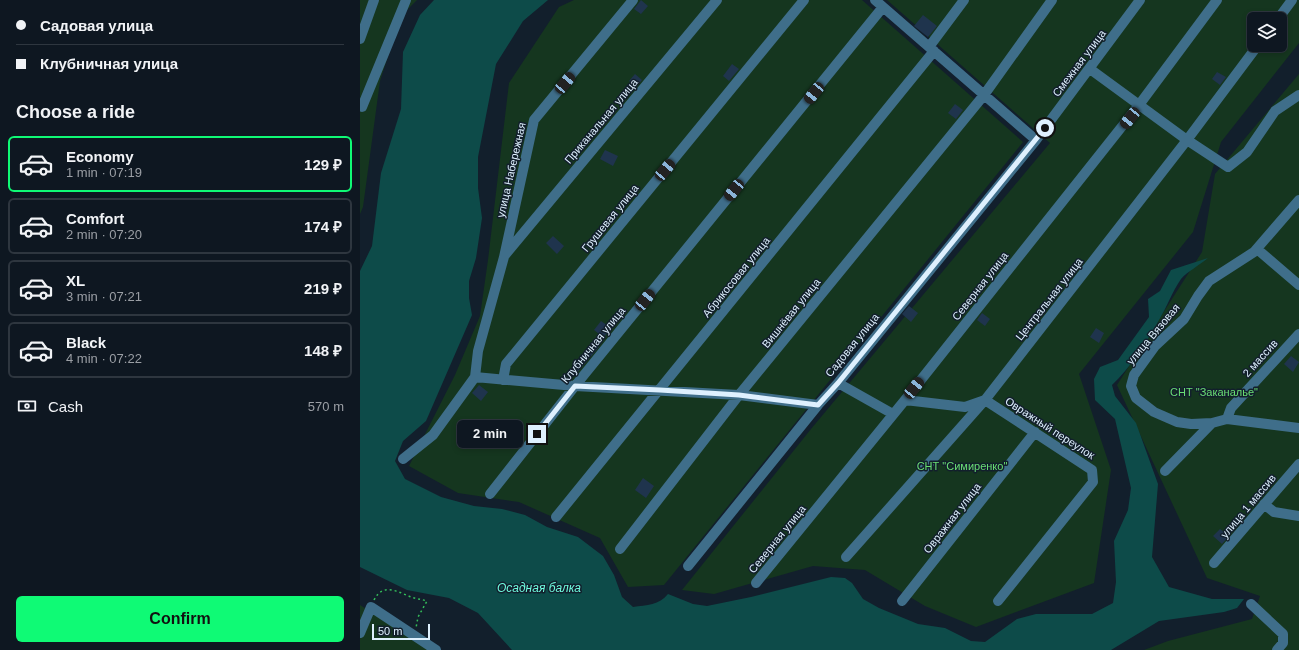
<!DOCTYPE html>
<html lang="en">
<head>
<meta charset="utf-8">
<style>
  :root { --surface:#0e1721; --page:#17202a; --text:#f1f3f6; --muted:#9b9fa5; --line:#2e363f; --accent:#0ffa75 }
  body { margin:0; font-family:Helvetica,sans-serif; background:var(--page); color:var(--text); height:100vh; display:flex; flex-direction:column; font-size:15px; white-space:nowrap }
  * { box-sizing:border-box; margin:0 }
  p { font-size:13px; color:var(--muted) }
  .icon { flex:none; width:22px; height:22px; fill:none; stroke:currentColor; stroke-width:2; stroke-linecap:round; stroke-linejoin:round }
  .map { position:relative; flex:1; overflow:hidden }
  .details { display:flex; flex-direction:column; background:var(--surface); width:360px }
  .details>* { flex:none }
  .top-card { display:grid; align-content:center; height:88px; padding:0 16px; background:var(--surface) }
  .fabs { position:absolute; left:887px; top:12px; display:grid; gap:8px }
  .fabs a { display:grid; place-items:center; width:40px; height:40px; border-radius:6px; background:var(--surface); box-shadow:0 2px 6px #0003,0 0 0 1px var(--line); font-size:20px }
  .scale { position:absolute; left:12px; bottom:10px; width:58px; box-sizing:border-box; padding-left:4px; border:2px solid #def0fe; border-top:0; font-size:11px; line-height:14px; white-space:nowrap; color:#def0fe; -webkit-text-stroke:3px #121f2c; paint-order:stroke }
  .end { position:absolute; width:18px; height:18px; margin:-9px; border:5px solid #def0fe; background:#111; box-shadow:0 0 0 2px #111 }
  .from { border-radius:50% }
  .bubble { position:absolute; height:28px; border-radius:6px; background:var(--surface); box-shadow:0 2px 6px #0003,0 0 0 1px var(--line); font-size:13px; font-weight:600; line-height:28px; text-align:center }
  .car { position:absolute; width:12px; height:24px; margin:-12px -6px; border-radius:5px; box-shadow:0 0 3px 1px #0007; background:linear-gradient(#222 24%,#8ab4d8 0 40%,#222 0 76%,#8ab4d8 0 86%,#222 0) }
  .top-card b { display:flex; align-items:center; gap:14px; height:38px; font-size:15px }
  .top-card b+b { border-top:1px solid var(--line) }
  .top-card i { width:10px; height:10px; background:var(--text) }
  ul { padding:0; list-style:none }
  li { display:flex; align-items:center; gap:12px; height:56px; margin:0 8px 6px; padding:0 8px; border:2px solid var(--line); border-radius:6px }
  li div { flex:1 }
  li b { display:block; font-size:15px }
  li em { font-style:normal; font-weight:600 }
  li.current { border-color:var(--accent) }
  li>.icon { width:36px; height:36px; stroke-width:1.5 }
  h2 { padding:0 16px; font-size:18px; line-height:48px }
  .pay { display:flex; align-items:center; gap:10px; height:44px; padding:0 16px; font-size:15px }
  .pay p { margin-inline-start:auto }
  .action { display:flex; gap:8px; margin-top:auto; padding:8px 16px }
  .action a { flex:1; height:46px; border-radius:6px; background:var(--accent); color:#111; font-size:16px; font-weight:600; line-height:46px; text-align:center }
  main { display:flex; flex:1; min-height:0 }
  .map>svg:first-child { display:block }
  .green { fill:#15361f; fill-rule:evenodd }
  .water { fill:#0d4b49 }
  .building { fill:#1f344d }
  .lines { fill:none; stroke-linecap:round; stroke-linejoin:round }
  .path { stroke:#34bd5a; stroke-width:1.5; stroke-dasharray:2 3; stroke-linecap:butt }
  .minor { stroke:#3f6e8a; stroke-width:10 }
  .route { stroke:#def0fe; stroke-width:5 }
  .labels { text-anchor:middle; stroke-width:3; stroke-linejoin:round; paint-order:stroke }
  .street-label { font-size:11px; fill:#def0fe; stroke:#121f2c }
  .park-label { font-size:11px; fill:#6adf74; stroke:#121f2c }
  .water-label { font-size:12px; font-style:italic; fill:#6ffcdf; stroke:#121f2c }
</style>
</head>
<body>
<main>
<section class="details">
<div class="top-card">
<b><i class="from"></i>Садовая улица</b>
<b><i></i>Клубничная улица</b>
</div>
<h2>Choose a ride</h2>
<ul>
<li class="current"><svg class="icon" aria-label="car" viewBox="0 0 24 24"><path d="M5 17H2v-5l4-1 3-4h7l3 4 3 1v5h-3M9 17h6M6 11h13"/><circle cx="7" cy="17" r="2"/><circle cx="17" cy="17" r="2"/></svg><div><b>Economy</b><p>1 min · 07:19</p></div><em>129 ₽</em></li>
<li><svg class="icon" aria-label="car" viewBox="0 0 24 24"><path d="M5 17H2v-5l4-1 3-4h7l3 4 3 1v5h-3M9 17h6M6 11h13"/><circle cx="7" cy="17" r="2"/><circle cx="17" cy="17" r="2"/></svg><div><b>Comfort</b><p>2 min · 07:20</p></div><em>174 ₽</em></li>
<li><svg class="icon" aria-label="car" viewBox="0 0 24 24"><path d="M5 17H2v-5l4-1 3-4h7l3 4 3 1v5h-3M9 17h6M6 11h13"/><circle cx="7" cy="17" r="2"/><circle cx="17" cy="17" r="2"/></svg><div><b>XL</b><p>3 min · 07:21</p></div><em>219 ₽</em></li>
<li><svg class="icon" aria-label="car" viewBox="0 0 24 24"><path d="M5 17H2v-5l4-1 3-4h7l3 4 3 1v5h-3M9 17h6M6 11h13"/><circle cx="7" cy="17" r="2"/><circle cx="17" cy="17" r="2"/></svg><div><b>Black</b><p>4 min · 07:22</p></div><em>148 ₽</em></li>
</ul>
<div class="pay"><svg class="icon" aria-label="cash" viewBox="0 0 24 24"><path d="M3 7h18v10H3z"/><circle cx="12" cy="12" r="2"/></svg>Cash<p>570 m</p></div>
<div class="action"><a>Confirm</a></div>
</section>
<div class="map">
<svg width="939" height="650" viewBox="0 0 939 650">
  <rect width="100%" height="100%" fill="#121f2c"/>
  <!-- green -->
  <path class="green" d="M0,0H57L41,16L20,81L3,207L0,214Z
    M214,0H502L663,142L304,585L268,587L240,538L159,502L98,493L49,466L95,375L120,316L128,260L149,83L199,7Z
    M527,0H939V43L861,142L833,232L719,374L751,470L734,583L616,627L565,606L505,570L453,566L354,594L322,590L451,429L690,143ZM894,19H920V45H894Z
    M939,74V650H784L808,641L892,619L900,596L847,578L757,385L842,252L855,174Z
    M0,605L71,650H0Z"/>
  <!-- water -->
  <path class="water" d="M74,0H188L163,21L136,64L118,157V188L122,218L116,258L109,281V298L112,315L66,421L43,441L35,461L45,479L81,497L114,506L142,509L165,515L187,527L218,537L243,556L254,575L262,597L273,607C287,605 299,605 308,594L333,604L347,606L391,597L471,577L485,578L492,583L503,599L519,608L558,624L585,628L611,641L625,642L657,619L676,614H732L753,603L756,582L754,541L768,510L771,488L755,419L735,400L734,379L740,367L758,360L789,317L788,299L800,291L811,270L848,258C840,265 828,271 821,279C812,292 807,307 799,320C786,343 771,367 752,385L755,396L776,423L798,484L792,557L809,587L852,599H884L877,608L864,612L799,621L751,650H152L118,613L89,598L47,590L0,567V271L12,246L21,173L41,109L43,52L60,15Z"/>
  <!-- building -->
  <path class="building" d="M281,0L288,6L281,14L274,9Z
    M563,15L577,26L568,37L554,26Z
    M372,64L379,69L369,81L363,76Z
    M857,72L866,77L860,85L852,79Z
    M275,74L282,80L276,87L269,81Z
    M595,104L603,110L596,119L588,113Z
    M245,150L258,156L253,166L240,159Z
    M193,236L204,246L197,254L186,243Z
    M549,306L558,313L551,322L542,314Z
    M622,313L630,319L625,326L617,320Z
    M241,321L251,328L237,346L239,347L216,374L212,371L229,352L226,350L239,334L234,330Z
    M736,328L744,333L739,343L730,337Z
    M931,356L939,362L933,372L924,364Z
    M119,385L128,392L121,401L112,393Z
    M283,478L294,486L286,498L275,490Z
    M860,529L869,536L862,544L853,536Z"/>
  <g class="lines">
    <!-- path -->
    <path class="path" d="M14,600C23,582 38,592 51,597C56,599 61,599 67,601L58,617L56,628"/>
    <!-- minor -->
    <path class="minor" d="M515,0L676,140
      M918,19L932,0
      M0,39L14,0
      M569,47L604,0
      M730,69L827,140L868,167L887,152L915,111L939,95
      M2,107L46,0
      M939,200L894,252L849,281L838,296L824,319L795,346L774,375L771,386L776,398L794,412L817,422L831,424L852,423L867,419L939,428
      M897,249L939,285
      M145,255L357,0
      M115,377L215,386L379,395L458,405
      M143,380L146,364L444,0
      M478,383L533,414
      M545,400L605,407L625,400L732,470L733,482L638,601
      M867,419L871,408L939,334
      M43,459L73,435L115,377L118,351L144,257L174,120L273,0
      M805,471L852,423
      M130,494L215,386L523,7
      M904,504L914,512L939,516
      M196,517L574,51
      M260,549L379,395L624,95L692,0
      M486,557L625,400L827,140L898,45
      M854,563L939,464
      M328,566L458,405L478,383L676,140L780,0
      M396,583L545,400L779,105L857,0
      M542,601L675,432
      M891,604L923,634V643L917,650
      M0,633L11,607L76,650"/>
  </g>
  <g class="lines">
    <!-- route -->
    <path class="route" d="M177,434L215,386L300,390L379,395L458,405L478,383L685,128"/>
  </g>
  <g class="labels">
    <!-- street labels -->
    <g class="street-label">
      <text transform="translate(719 63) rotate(-53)" y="4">Смежная улица</text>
      <text transform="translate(241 121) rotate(-50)" y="4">Приканальная улица</text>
      <text transform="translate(151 170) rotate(-77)" y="4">улица Набережная</text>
      <text transform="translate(250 218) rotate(-51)" y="4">Грушевая улица</text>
      <text transform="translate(376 277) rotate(-51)" y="4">Абрикосовая улица</text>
      <text transform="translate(620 286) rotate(-52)" y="4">Северная улица</text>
      <text transform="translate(689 299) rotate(-52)" y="4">Центральная улица</text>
      <text transform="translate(431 313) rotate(-51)" y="4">Вишнёвая улица</text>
      <text transform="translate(793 334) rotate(-50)" y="4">улица Вязовая</text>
      <text transform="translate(233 345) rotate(-51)" y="4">Клубничная улица</text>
      <text transform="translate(492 345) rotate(-51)" y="4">Садовая улица</text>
      <text transform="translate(900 358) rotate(-48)" y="4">2 массив</text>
      <text transform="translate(690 428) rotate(33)" y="4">Овражный переулок</text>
      <text transform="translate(888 506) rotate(-50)" y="4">улица 1 массив</text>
      <text transform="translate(592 518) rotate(-52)" y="4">Овражная улица</text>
      <text transform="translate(417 539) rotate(-51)" y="4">Северная улица</text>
    </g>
    <!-- park labels -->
    <g class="park-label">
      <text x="854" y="396">СНТ "Заканалье"</text>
      <text x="602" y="470">СНТ "Симиренко"</text>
    </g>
    <!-- water labels -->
    <g class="water-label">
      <text x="179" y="592">Осадная балка</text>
    </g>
  </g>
</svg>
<div class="fabs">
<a><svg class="icon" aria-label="layers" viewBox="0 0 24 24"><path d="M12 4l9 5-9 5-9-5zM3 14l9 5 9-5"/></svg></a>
</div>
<div class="scale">50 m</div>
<i class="end from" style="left:685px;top:128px"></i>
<i class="end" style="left:177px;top:434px"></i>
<div class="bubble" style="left:97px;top:420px;width:66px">2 min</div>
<i class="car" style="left:205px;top:83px;rotate:40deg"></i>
<i class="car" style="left:454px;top:93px;rotate:219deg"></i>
<i class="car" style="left:770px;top:118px;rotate:219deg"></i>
<i class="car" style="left:305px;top:170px;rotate:40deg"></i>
<i class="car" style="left:374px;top:190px;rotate:219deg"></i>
<i class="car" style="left:285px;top:300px;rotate:39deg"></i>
<i class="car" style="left:554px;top:388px;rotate:39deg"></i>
</div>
</main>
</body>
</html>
